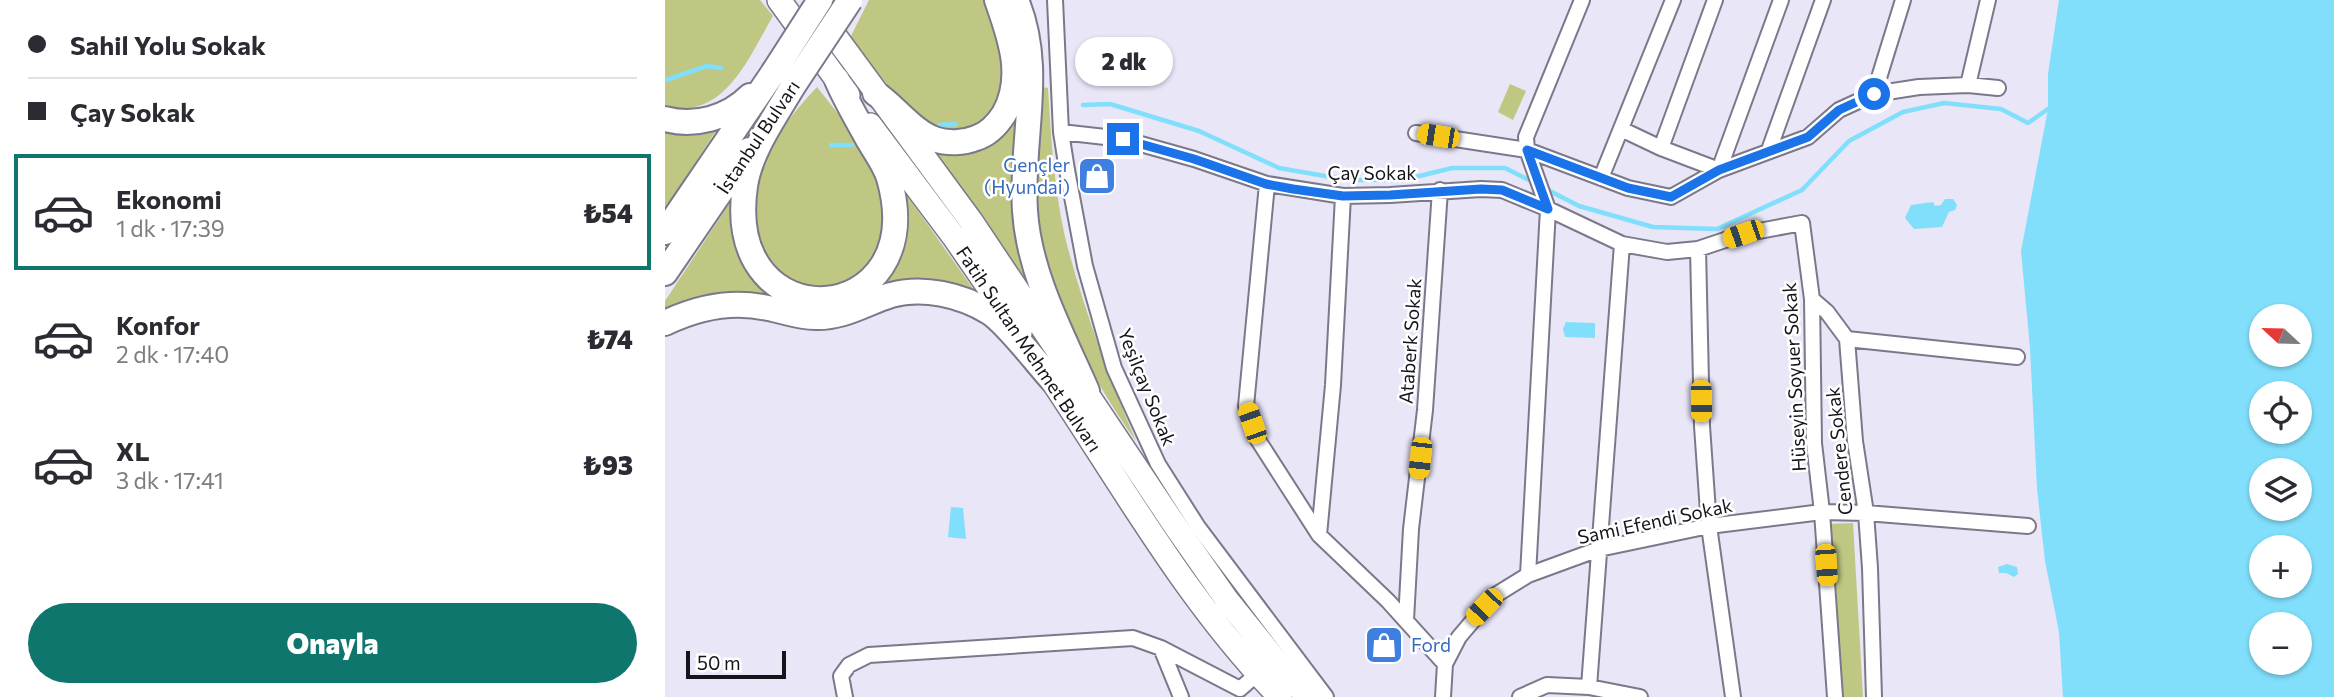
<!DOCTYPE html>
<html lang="tr">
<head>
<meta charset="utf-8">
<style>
  :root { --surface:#fff; --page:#f7f7f7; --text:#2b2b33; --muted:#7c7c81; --line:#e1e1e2; --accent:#0f766e }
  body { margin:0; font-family:Commissioner,sans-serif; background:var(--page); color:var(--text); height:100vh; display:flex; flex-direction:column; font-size:26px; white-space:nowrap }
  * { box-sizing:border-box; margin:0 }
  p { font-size:23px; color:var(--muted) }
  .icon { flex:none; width:38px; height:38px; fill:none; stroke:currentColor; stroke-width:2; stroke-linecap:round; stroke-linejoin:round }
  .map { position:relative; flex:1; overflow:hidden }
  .side { display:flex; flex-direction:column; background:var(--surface); width:665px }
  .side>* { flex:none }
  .top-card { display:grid; align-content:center; height:154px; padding:0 28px; background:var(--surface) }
  .needle { width:46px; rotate:292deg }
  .buttons { position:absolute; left:1584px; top:304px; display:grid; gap:14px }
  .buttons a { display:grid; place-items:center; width:63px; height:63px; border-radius:50%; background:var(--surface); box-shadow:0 2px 5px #0004; font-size:35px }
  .scale { position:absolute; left:21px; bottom:18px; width:100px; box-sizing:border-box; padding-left:7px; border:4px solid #15141a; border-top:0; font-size:19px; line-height:24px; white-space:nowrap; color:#15141a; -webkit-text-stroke:5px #fff; paint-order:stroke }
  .end { position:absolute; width:32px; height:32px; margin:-16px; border:9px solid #1a73e8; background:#fff; box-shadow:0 0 0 4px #fff }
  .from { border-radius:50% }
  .bubble { position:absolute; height:49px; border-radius:24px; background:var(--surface); box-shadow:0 2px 5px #0004; font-size:23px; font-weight:800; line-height:49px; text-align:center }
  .car { position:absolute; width:21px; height:42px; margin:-21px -10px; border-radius:9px; box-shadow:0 0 5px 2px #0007; background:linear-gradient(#f5c518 24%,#345 0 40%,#f5c518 0 76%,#345 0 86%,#f5c518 0) }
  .top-card b { display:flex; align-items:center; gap:24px; height:66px; font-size:26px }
  .top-card b+b { border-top:2px solid var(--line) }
  .top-card i { width:18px; height:18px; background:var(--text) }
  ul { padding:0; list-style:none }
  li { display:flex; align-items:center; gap:21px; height:116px; margin:0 14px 10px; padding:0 14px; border:4px solid transparent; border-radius:0px }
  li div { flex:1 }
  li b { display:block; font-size:26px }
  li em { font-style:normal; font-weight:800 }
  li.on { border-color:var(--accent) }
  li>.icon { width:63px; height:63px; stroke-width:1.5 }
  .action { display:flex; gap:14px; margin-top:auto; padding:14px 28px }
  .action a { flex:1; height:80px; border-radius:42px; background:var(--accent); color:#fff; font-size:28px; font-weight:800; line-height:80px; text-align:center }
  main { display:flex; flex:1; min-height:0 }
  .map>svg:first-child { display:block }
  .green { fill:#c0c783 }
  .water { fill:#81dffb; fill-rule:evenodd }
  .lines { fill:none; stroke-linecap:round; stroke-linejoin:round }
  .stream { stroke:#81dffb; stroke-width:4.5 }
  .minor-casing { stroke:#7b7989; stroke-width:18 }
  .primary-casing { stroke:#7b7989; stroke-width:26 }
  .trunk-casing { stroke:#7b7989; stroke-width:28 }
  .minor { stroke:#fff; stroke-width:14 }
  .primary { stroke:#fff; stroke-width:23 }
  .trunk { stroke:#fff; stroke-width:24 }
  .trunk-bridge-casing { stroke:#7b7989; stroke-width:28; stroke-linecap:butt }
  .trunk-bridge { stroke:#fff; stroke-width:24 }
  .route { stroke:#1a73e8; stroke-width:9 }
  .labels { text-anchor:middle; stroke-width:5; stroke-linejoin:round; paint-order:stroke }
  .street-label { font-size:19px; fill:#15141a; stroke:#fff }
  .shop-label { font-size:19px; fill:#366cbe; stroke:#fff; text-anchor:end }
</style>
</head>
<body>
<main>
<section class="side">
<div class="top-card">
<b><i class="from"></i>Sahil Yolu Sokak</b>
<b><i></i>Çay Sokak</b>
</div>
<ul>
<li class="on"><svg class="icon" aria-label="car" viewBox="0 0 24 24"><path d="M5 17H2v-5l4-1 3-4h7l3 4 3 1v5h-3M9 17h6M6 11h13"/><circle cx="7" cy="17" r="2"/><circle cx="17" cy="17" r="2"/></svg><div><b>Ekonomi</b><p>1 dk · 17:39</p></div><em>₺54</em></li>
<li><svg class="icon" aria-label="car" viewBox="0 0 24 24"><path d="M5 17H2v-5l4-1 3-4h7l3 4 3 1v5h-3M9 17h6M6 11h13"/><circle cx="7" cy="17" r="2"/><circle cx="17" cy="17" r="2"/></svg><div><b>Konfor</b><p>2 dk · 17:40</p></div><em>₺74</em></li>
<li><svg class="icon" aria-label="car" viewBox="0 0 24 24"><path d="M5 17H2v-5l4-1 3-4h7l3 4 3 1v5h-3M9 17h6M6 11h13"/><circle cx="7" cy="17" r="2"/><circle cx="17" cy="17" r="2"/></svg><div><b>XL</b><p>3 dk · 17:41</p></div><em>₺93</em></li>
</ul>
<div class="action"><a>Onayla</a></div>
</section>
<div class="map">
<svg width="1669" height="697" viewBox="0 0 1669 697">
  <rect width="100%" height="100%" fill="#e8e6f7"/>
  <!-- green -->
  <path class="green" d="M0,0H95L108,16C84,57 59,122 0,106Z
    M204,0H321L340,63L336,102L319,126L276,135L244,112L185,38Z
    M845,84L861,91L848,120L833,112Z
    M152,87L205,154L221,211L211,260L175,290L137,291L97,262C93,246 84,218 86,203C92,157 121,120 152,87Z
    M377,87L383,88C386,137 389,189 400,237C418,307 443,375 471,441C419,369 367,264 370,173C370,164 373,155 374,147C377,127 376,107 377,87Z
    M352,105L371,294L266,147Z
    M56,123L0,209V126Z
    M236,187L314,297L202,291Z
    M72,192L126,302L0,319V301Z
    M1188,523L1198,697H1174L1164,524Z"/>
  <!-- water -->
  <path class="water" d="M1394,0H1669V697H1398L1394,632L1380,561L1372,489L1365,348L1356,251L1383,109V74ZM1596,317H1634V355H1596ZM1596,394H1634V432H1596ZM1596,471H1634V509H1596ZM1596,548H1634V586H1596ZM1596,625H1634V663H1596Z
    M1280,199H1288L1292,205L1290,210L1284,212L1277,227L1249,229L1240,218L1246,205L1268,202L1270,206L1276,205Z
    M901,322L930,323V338L900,337L898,329Z
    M286,507L298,508L301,539L283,537Z
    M1342,564L1352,567L1353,574L1349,577L1341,573H1334L1333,567Z"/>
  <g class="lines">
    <!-- stream -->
    <path class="stream" d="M1,80L42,66L56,68
      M418,105L445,104L534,131L614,168L683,180H738L787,168H840L870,183
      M274,125L291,124
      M166,145H187
      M881,189L914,206L988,227L1052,229L1137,190L1184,141L1238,112L1279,103L1336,109L1363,123L1383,109"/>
    <defs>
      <path id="minor" d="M390,0L396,132L402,170L420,266L449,368L493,464L533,527L661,697
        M1303,85L1323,0
        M1209,94L1238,0
        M956,129L996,148L1054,170L1116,0
        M396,132L458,139L529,159L602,184L678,196L725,195L816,189L837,190L883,209L957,244L1002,252L1033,249L1078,234L1137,223L1147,299L1149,443L1157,512L1170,697
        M751,133L862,150L963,188L1006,197L1054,170L1143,137L1174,110L1209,94L1254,87L1303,85L1333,88
        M996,148L1050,0
        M1104,150L1158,0
        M936,178L1008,0
        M602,184L581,406L593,440L654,535L723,601L780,664
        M1033,249L1037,426L1044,526L1068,697
        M1147,299L1162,312L1182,339L1190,441L1201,513L1205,568L1209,697
        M1182,339L1352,357
        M654,535L668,385L678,196
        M863,575L883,209L862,150L861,137L917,0
        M741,620L746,529L760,410L775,190
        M496,648L575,689L592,674
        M924,687L957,244
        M180,697L176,676L184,665L204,655L468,638L496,648L516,697
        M778,697L780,664L794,637L829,596L863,575L934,549L1044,526L1157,512L1201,513L1363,526
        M855,697L882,685L924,687L975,697"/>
      <path id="primary" d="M114,0L183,95
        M156,17L306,221L511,527L562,600L620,672L643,697
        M205,125L289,237L355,333
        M378,367C454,479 520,600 615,697"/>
      <path id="trunk" d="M351,0C380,68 355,140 360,211C364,274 397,334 422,391
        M128,86C110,117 85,151 80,186C57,345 268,331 224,178C220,165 211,153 204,141C193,121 181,101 172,80
        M210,93C231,107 246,130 269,139C282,144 299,143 311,138C324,134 332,125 339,114C360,77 345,37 332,0
        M0,119C30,127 63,118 85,96
        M0,232L108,73
        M0,273L84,150
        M0,323C33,307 67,300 103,308C119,311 134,317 150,317C179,318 200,303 226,295C258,286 296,295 324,312C342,323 373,365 389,382"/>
    </defs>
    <!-- minor casing -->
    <use href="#minor" class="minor-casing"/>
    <!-- primary casing -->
    <use href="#primary" class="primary-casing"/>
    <!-- trunk casing -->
    <use href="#trunk" class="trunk-casing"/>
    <!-- minor -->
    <use href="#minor" class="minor"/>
    <!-- primary -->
    <use href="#primary" class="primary"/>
    <!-- trunk -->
    <use href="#trunk" class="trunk"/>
    <defs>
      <path id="trunk-bridge" d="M108,73L155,0
        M128,86L185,0"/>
    </defs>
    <!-- trunk-bridge casing -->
    <use href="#trunk-bridge" class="trunk-bridge-casing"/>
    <!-- trunk-bridge -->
    <use href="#trunk-bridge" class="trunk-bridge"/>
  </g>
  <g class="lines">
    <!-- route -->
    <path class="route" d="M458,139L529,159L601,184L628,189L678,196L725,195L816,189L837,190L883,209L862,150L963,188L1006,197L1054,170L1143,137L1174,110L1209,94"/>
  </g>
  <!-- icons -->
  <defs>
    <symbol id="shop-square" viewBox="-11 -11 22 22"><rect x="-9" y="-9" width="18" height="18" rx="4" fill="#3f7fe0" stroke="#fff"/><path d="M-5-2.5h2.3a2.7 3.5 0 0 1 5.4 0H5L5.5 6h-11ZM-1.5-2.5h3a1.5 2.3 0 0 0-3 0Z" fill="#fff"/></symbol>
  </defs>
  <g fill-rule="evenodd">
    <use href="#shop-square" x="410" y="154" width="44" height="44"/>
    <use href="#shop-square" x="697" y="623" width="44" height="44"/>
  </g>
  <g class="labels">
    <!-- street labels -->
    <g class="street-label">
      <text transform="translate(93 137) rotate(-56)" y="7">İstanbul Bulvarı</text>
      <text x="707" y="180">Çay Sokak</text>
      <text transform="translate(745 341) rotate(-86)" y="7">Ataberk Sokak</text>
      <text transform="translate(364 349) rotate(56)" y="7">Fatih Sultan Mehmet Bulvarı</text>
      <text transform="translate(1129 377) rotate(-93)" y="7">Hüseyin Soyuer Sokak</text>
      <text transform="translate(482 387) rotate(68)" y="7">Yeşilçay Sokak</text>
      <text transform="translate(1174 451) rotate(-96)" y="7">Cendere Sokak</text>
      <text transform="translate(990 521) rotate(-12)" y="7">Sami Efendi Sokak</text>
    </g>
    <!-- shop labels -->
    <g class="shop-label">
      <text x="405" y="172">Gençler<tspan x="405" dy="22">(Hyundai)</tspan></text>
      <text x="746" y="652" text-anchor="start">Ford</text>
    </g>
  </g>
</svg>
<div class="buttons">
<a><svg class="needle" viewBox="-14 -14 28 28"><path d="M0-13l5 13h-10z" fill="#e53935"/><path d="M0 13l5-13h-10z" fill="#7c7c81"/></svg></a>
<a><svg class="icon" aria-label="locate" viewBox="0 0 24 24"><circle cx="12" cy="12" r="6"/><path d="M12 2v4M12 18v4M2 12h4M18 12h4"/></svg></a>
<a><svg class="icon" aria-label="layers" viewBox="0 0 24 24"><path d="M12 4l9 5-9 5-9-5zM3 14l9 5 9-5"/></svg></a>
<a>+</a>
<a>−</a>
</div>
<div class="scale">50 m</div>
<i class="end from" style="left:1209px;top:94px"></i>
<i class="end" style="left:458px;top:139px"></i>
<div class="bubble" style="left:410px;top:37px;width:98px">2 dk</div>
<i class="car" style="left:773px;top:136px;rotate:279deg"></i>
<i class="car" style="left:1078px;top:234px;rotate:251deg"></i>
<i class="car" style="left:1036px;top:401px;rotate:179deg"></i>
<i class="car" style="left:587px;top:423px;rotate:341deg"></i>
<i class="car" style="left:755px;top:458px;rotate:186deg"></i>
<i class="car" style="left:1161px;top:565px;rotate:176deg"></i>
<i class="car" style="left:819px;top:607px;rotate:224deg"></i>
</div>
</main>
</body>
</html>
